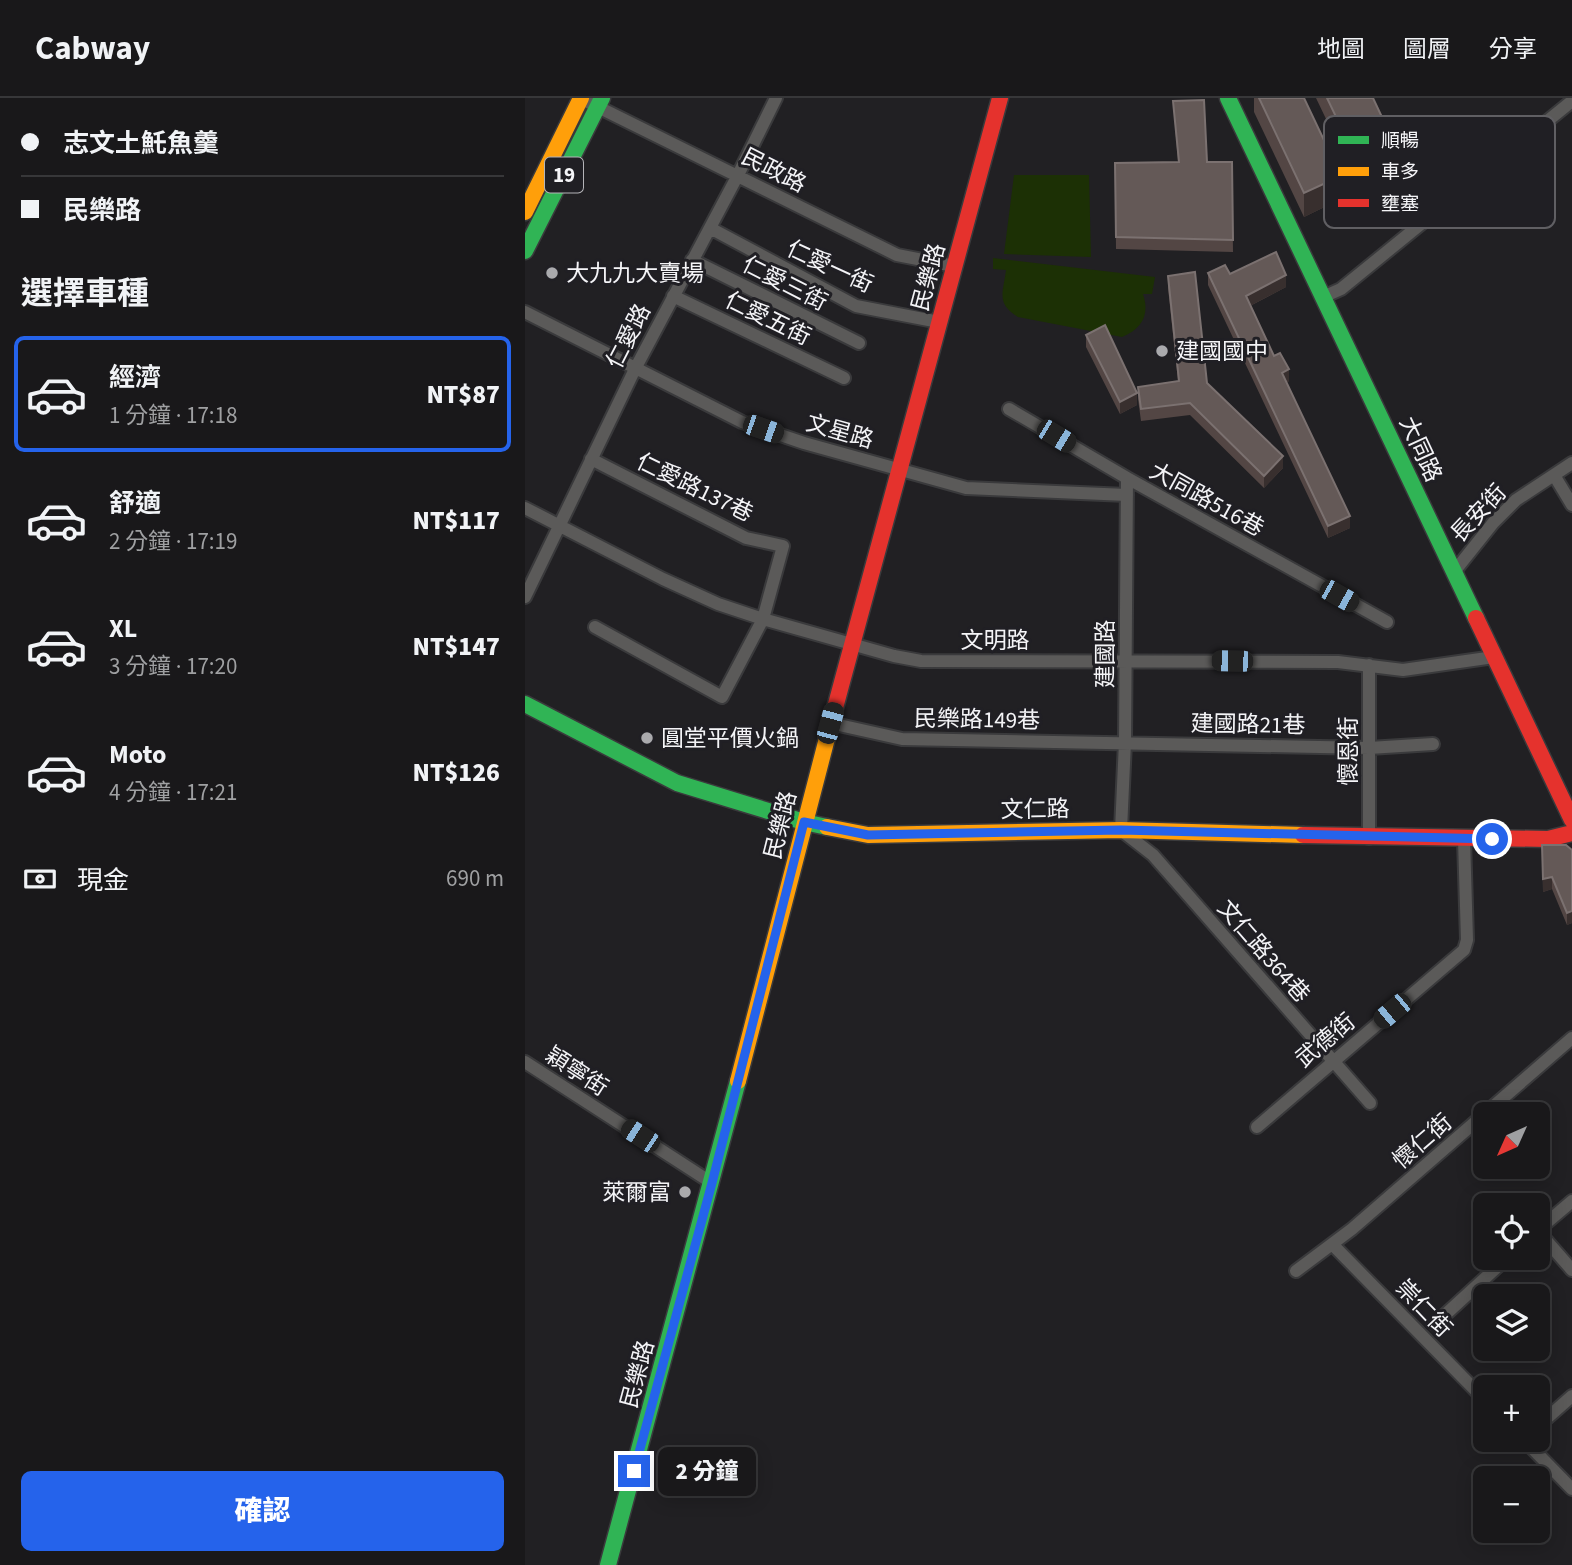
<!DOCTYPE html>
<html lang="zh-TW">
<head>
<meta charset="utf-8">
<style>
  :root { --surface:#19181a; --page:#222123; --text:#f1f3f6; --muted:#9fa0a2; --line:#373739; --accent:#2563eb }
  body { margin:0; font-family:"Source Sans 3","Noto Sans TC",sans-serif; background:var(--page); color:var(--text); height:100vh; display:flex; flex-direction:column; font-size:26px; white-space:nowrap }
  * { box-sizing:border-box; margin:0 }
  p { font-size:23px; color:var(--muted) }
  .icon { flex:none; width:38px; height:38px; fill:none; stroke:currentColor; stroke-width:2; stroke-linecap:round; stroke-linejoin:round }
  .map { position:relative; flex:1; overflow:hidden }
  .panel { display:flex; flex-direction:column; background:var(--surface); width:525px }
  .panel>* { flex:none }
  .top-card { display:grid; align-content:center; height:154px; padding:0 21px; background:var(--surface) }
  .needle { width:46px; rotate:225deg }
  .controls { position:absolute; left:948px; top:1004px; display:grid; gap:14px }
  .controls a { display:grid; place-items:center; width:77px; height:77px; border-radius:10px; background:var(--surface); box-shadow:0 4px 18px #0003,0 0 0 2px var(--line); font-size:35px }
  .end { position:absolute; width:32px; height:32px; margin:-16px; border:9px solid #2563eb; background:#fff; box-shadow:0 0 0 4px #fff }
  .from { border-radius:50% }
  .bubble { position:absolute; height:49px; border-radius:10px; background:var(--surface); box-shadow:0 4px 18px #0003,0 0 0 2px var(--line); font-size:23px; font-weight:800; line-height:49px; text-align:center }
  .car { position:absolute; width:21px; height:42px; margin:-21px -10px; border-radius:9px; box-shadow:0 0 5px 2px #0007; background:linear-gradient(#222 24%,#8ab4d8 0 40%,#222 0 76%,#8ab4d8 0 86%,#222 0) }
  .top-card b { display:flex; align-items:center; gap:24px; height:66px; font-size:26px }
  .top-card b+b { border-top:2px solid var(--line) }
  .top-card i { width:18px; height:18px; background:var(--text) }
  ul { padding:0; list-style:none }
  li { display:flex; align-items:center; gap:21px; height:116px; margin:0 14px 10px; padding:0 7px; border:4px solid transparent; border-radius:10px }
  li div { flex:1 }
  li b { display:block; font-size:26px }
  li em { font-style:normal; font-weight:800 }
  li.selected { border-color:var(--accent) }
  li>.icon { width:63px; height:63px; stroke-width:1.5 }
  h2 { padding:0 21px; font-size:32px; line-height:84px }
  .pay { display:flex; align-items:center; gap:18px; height:77px; padding:0 21px; font-size:26px }
  .pay p { margin-inline-start:auto }
  .action { display:flex; gap:14px; margin-top:auto; padding:14px 21px }
  .action a { flex:1; height:80px; border-radius:10px; background:var(--accent); color:#fff; font-size:28px; font-weight:800; line-height:80px; text-align:center }
  header { display:flex; align-items:center; gap:42px; box-sizing:border-box; height:98px; padding:0 35px; background:var(--surface); border-bottom:2px solid var(--line) }
  header strong { font-size:33px }
  nav { display:flex; gap:38px; margin-inline-start:auto; font-size:24px }
  main { display:flex; flex:1; min-height:0 }
  .map>svg:first-child { display:block }
  .green { fill:#1c3005 }
  .lines { fill:none; stroke-linecap:round; stroke-linejoin:round }
  .street-casing { stroke:#3a3a3c; stroke-width:16 }
  .fast-casing { stroke:#3a3a3c; stroke-width:19 }
  .slow-casing { stroke:#3a3a3c; stroke-width:19 }
  .jam-casing { stroke:#3a3a3c; stroke-width:19 }
  .street { stroke:#5b5a59; stroke-width:12 }
  .fast { stroke:#30b455; stroke-width:16 }
  .slow { stroke:#ff9f0a; stroke-width:16 }
  .jam { stroke:#e5322d; stroke-width:16 }
  .wall { fill:#534644 }
  .shaded-wall { fill:#382f2e }
  .building { fill:#645957; stroke:#7b7170; stroke-width:2 }
  .route { stroke:#2563eb; stroke-width:9 }
  .poi-dot { fill:#aaaaad; stroke:#201f24; stroke-width:2.5 }
  .labels { text-anchor:middle; stroke-width:6; stroke-linejoin:round; paint-order:stroke }
  .shield { fill:#201f24; stroke:#b4b4b8; stroke-width:2 }
  .shield-label { font-size:21px; font-weight:bold; fill:#f4f4f7 }
  .street-label { font-size:23px; fill:#f4f4f7; stroke:#201f24 }
  .poi-label { font-size:23px; fill:#f4f4f7; stroke:#201f24; text-anchor:start }
  .key { fill:#201f24; stroke:#605f63; stroke-width:2 }
  .key-label { font-size:19px; fill:#f4f4f7 }
</style>
</head>
<body>
<header>
<strong>Cabway</strong>
<nav><a>地圖</a><a>圖層</a><a>分享</a></nav>
</header>
<main>
<section class="panel">
<div class="top-card">
<b><i class="from"></i>志文土魠魚羹</b>
<b><i></i>民樂路</b>
</div>
<h2>選擇車種</h2>
<ul>
<li class="selected"><svg class="icon" aria-label="car" viewBox="0 0 24 24"><path d="M5 17H2v-5l4-1 3-4h7l3 4 3 1v5h-3M9 17h6M6 11h13"/><circle cx="7" cy="17" r="2"/><circle cx="17" cy="17" r="2"/></svg><div><b>經濟</b><p>1 分鐘 · 17:18</p></div><em>NT$87</em></li>
<li><svg class="icon" aria-label="car" viewBox="0 0 24 24"><path d="M5 17H2v-5l4-1 3-4h7l3 4 3 1v5h-3M9 17h6M6 11h13"/><circle cx="7" cy="17" r="2"/><circle cx="17" cy="17" r="2"/></svg><div><b>舒適</b><p>2 分鐘 · 17:19</p></div><em>NT$117</em></li>
<li><svg class="icon" aria-label="car" viewBox="0 0 24 24"><path d="M5 17H2v-5l4-1 3-4h7l3 4 3 1v5h-3M9 17h6M6 11h13"/><circle cx="7" cy="17" r="2"/><circle cx="17" cy="17" r="2"/></svg><div><b>XL</b><p>3 分鐘 · 17:20</p></div><em>NT$147</em></li>
<li><svg class="icon" aria-label="car" viewBox="0 0 24 24"><path d="M5 17H2v-5l4-1 3-4h7l3 4 3 1v5h-3M9 17h6M6 11h13"/><circle cx="7" cy="17" r="2"/><circle cx="17" cy="17" r="2"/></svg><div><b>Moto</b><p>4 分鐘 · 17:21</p></div><em>NT$126</em></li>
</ul>
<div class="pay"><svg class="icon" aria-label="cash" viewBox="0 0 24 24"><path d="M3 7h18v10H3z"/><circle cx="12" cy="12" r="2"/></svg>現金<p>690 m</p></div>
<div class="action"><a>確認</a></div>
</section>
<div class="map">
<svg width="1047" height="1467" viewBox="0 0 1047 1467">
  <rect width="100%" height="100%" fill="#212023"/>
  <!-- green -->
  <path class="green" d="M489,77H564L566,159L479,156Z
    M468,160L630,179L627,196H618C625,217 617,231 597,239L493,219C471,205 478,196 481,172L468,171Z"/>
  <g class="lines">
    <defs>
      <path id="street" d="M55,0L372,157L429,168
        M185,130L331,208L414,224
        M167,162L334,245
        M148,198L319,280
        M798,199L816,191L1047,3
        M0,214L217,324L279,345L441,390L602,397
        M484,311L602,380L862,524
        M66,361L221,440L258,448L238,521L197,599L70,529
        M1029,377L1047,407
        M602,380L600,644L596,732L628,757L845,1005
        M0,410L138,481L193,506L238,521L369,558L396,563L813,564L878,572L969,559
        M929,474L968,425L991,402L1047,365
        M0,499L110,271L213,77L251,0
        M844,567V740
        M305,625L377,641L844,650L908,646
        M0,964L187,1085
        M732,1029L939,852L942,842L939,741
        M1013,1132L1047,1103
        M1013,1133L1047,1172
        M807,1146L961,1303
        M771,1173L827,1131L1047,940
        M910,1226L982,1160
        M1013,1328L1047,1298
        M999,1342L1047,1391"/>
      <path id="fast" d="M703,0L951,520
        M0,153L77,0
        M0,606L152,685L279,724L302,729
        M83,1467L213,983"/>
      <path id="slow" d="M0,114L56,0
        M302,729L343,737L596,732L778,737
        M213,983L307,621"/>
      <path id="jam" d="M951,520L1047,722
        M307,621L475,0
        M778,737L1023,741L1047,735"/>
    </defs>
    <!-- street casing -->
    <use href="#street" class="street-casing"/>
    <!-- fast casing -->
    <use href="#fast" class="fast-casing"/>
    <!-- slow casing -->
    <use href="#slow" class="slow-casing"/>
    <!-- jam casing -->
    <use href="#jam" class="jam-casing"/>
    <!-- street -->
    <use href="#street" class="street"/>
    <!-- fast -->
    <use href="#fast" class="fast"/>
    <!-- slow -->
    <use href="#slow" class="slow"/>
    <!-- jam -->
    <use href="#jam" class="jam"/>
  </g>
  <!-- wall -->
  <path class="wall" d="M729,0H779L816,101L779,119L729,14Z
    M791,0H848L872,75L835,92Z
    M648,3L682,64H707L708,154L591,151L590,65L653,64Z
    M683,175L761,189L725,208L749,258L764,283L761,285L825,430L803,440L683,187Z
    M643,178L682,285L758,370L739,390L665,317L616,323L613,301V289L653,283L643,190Z
    M561,237L612,307L595,316L561,249Z
    M1017,747L1047,752V825L1042,827L1027,791L1018,794Z"/>
  <!-- shaded-wall -->
  <path class="shaded-wall" d="M872,51V75L835,92V69Z
    M816,78V101L779,119V95Z
    M761,177V189L721,210V198Z
    M764,271V283L757,287V275Z
    M612,295V307L595,316V304Z
    M758,358V370L739,390V378Z
    M825,418V430L803,440V428Z
    M1027,779V791L1018,794V781Z
    M1047,813V825L1042,827V815Z"/>
  <!-- building -->
  <path class="building" d="M734,0H779L816,78L779,95Z
    M802,0H848L872,51L835,69Z
    M679,2L682,64H707L708,142L591,139L590,65L654,64L648,3Z
    M751,154L761,177L721,198L749,258L755,255L764,271L757,275L825,418L803,428L683,175L700,167L705,176Z
    M670,174L682,285L758,358L739,378L665,305L616,311L613,289L654,283L643,178Z
    M580,227L612,295L595,304L561,237Z
    M1017,747H1041L1047,752V813L1042,815L1027,779L1018,781Z"/>
  <g class="lines">
    <!-- route -->
    <path class="route" d="M109,1373L187,1085L279,724L343,737L596,732L967,741"/>
  </g>
  <!-- markers -->
  <g class="poi-dot">
    <circle cx="27" cy="175" r="7"/>
    <circle cx="637" cy="253" r="7"/>
    <circle cx="122" cy="640" r="7"/>
    <circle cx="160" cy="1094" r="7"/>
  </g>
  <g class="labels">
    <!-- shield labels -->
    <rect class="shield" x="20" y="59.5" width="38" height="35" rx="5"/>
    <g class="shield-label">
      <text x="39" y="84">19</text>
    </g>
    <!-- street labels -->
    <g class="street-label">
      <text transform="translate(249 72) rotate(27)" y="8">民政路</text>
      <text transform="translate(305 168) rotate(25)" y="8">仁愛一街</text>
      <text transform="translate(403 179) rotate(-75)" y="8">民樂路</text>
      <text transform="translate(260 185) rotate(27)" y="8">仁愛三街</text>
      <text transform="translate(243 220) rotate(26)" y="8">仁愛五街</text>
      <text transform="translate(103 238) rotate(-63)" y="8">仁愛路</text>
      <text transform="translate(315 333) rotate(16)" y="8">文星路</text>
      <text transform="translate(896 351) rotate(65)" y="8">大同路</text>
      <text transform="translate(170 389) rotate(26)" y="8">仁愛路137巷</text>
      <text transform="translate(682 401) rotate(29)" y="8">大同路516巷</text>
      <text transform="translate(953 415) rotate(-47)" y="8">長安街</text>
      <text x="470" y="550">文明路</text>
      <text transform="translate(580 556) rotate(-90)" y="8">建國路</text>
      <text transform="translate(452 621) rotate(1)" y="8">民樂路149巷</text>
      <text transform="translate(723 626) rotate(1)" y="8">建國路21巷</text>
      <text transform="translate(823 653) rotate(-90)" y="8">懷恩街</text>
      <text transform="translate(510 711) rotate(-1)" y="8">文仁路</text>
      <text transform="translate(255 727) rotate(-76)" y="8">民樂路</text>
      <text transform="translate(739 853) rotate(49)" y="8">文仁路364巷</text>
      <text transform="translate(800 942) rotate(-40)" y="8">武德街</text>
      <text transform="translate(52 973) rotate(33)" y="8">穎寧街</text>
      <text transform="translate(897 1043) rotate(-41)" y="8">懷仁街</text>
      <text transform="translate(899 1210) rotate(46)" y="8">崇仁街</text>
      <text transform="translate(112 1276) rotate(-75)" y="8">民樂路</text>
    </g>
    <!-- poi labels -->
    <g class="poi-label">
      <text x="41" y="183">大九九大賣場</text>
      <text x="651" y="261">建國國中</text>
      <text x="136" y="648">圓堂平價火鍋</text>
      <text x="146" y="1102" text-anchor="end">萊爾富</text>
    </g>
  </g>
  <!-- legend -->
  <rect x="799" y="18" width="231" height="112" rx="10" class="key"/>
  <rect x="813" y="38" width="31" height="8" fill="#30b455"/>
  <rect x="813" y="69" width="31" height="9" fill="#ff9f0a"/>
  <rect x="813" y="101" width="31" height="8" fill="#e5322d"/>
  <g class="key-label">
    <text x="856" y="49">順暢</text>
    <text x="856" y="80">車多</text>
    <text x="856" y="112">壅塞</text>
  </g>
</svg>
<div class="controls">
<a><svg class="needle" viewBox="-14 -14 28 28"><path d="M0-13l5 13h-10z" fill="#e53935"/><path d="M0 13l5-13h-10z" fill="#9fa0a2"/></svg></a>
<a><svg class="icon" aria-label="locate" viewBox="0 0 24 24"><circle cx="12" cy="12" r="6"/><path d="M12 2v4M12 18v4M2 12h4M18 12h4"/></svg></a>
<a><svg class="icon" aria-label="layers" viewBox="0 0 24 24"><path d="M12 4l9 5-9 5-9-5zM3 14l9 5 9-5"/></svg></a>
<a>+</a>
<a>−</a>
</div>
<i class="end from" style="left:967px;top:741px"></i>
<i class="end" style="left:109px;top:1373px"></i>
<div class="bubble" style="left:133px;top:1349px;width:98px">2 分鐘</div>
<i class="car" style="left:238px;top:331px;rotate:109deg"></i>
<i class="car" style="left:531px;top:338px;rotate:121deg"></i>
<i class="car" style="left:814px;top:498px;rotate:119deg"></i>
<i class="car" style="left:707px;top:563px;rotate:271deg"></i>
<i class="car" style="left:305px;top:625px;rotate:15deg"></i>
<i class="car" style="left:867px;top:913px;rotate:230deg"></i>
<i class="car" style="left:115px;top:1038px;rotate:303deg"></i>
</div>
</main>
</body>
</html>
